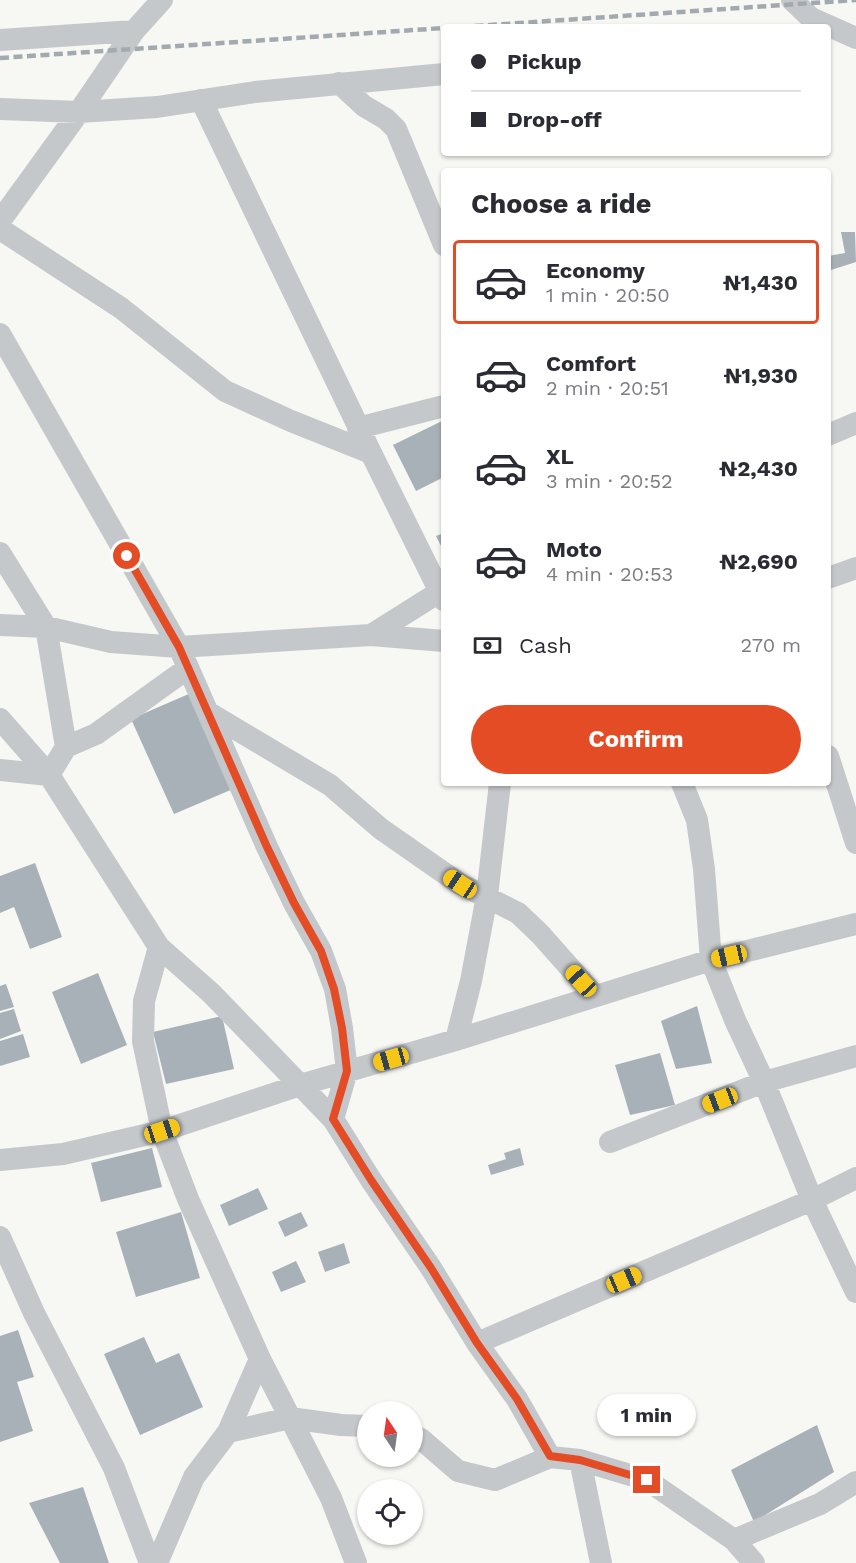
<!DOCTYPE html>
<html lang="en">
<head>
<meta charset="utf-8">
<style>
  :root { --surface:#fff; --page:#f7f7f7; --text:#2b2b33; --muted:#7c7c81; --line:#e1e1e2; --accent:#e44c26 }
  body { margin:0; font-family:"Work Sans",sans-serif; background:var(--page); color:var(--text); height:100vh; display:flex; flex-direction:column; font-size:22px; white-space:nowrap }
  * { box-sizing:border-box; margin:0 }
  p { font-size:20px; color:var(--muted) }
  .icon { flex:none; width:33px; height:33px; fill:none; stroke:currentColor; stroke-width:2; stroke-linecap:round; stroke-linejoin:round }
  .map { position:relative; flex:1; overflow:hidden }
  .side { position:absolute; left:441px; top:168px; width:390px; height:618px; display:flex; flex-direction:column; background:var(--surface); border-radius:6px; box-shadow:0 2px 4px #0004 }
  .side>* { flex:none }
  .hud { position:absolute; left:441px; top:24px; width:390px; height:132px; border-radius:6px; box-shadow:0 2px 4px #0004; display:grid; align-content:center; height:132px; padding:0 30px; background:var(--surface) }
  .needle { width:39px; rotate:347deg }
  .fabs { position:absolute; left:357px; top:1401px; display:grid; gap:12px }
  .fabs a { display:grid; place-items:center; width:66px; height:66px; border-radius:50%; background:var(--surface); box-shadow:0 2px 4px #0004; font-size:30px }
  .end { position:absolute; width:27px; height:27px; margin:-14px; border:8px solid #e44c26; background:#fff; box-shadow:0 0 0 3px #fff }
  .from { border-radius:50% }
  .bubble { position:absolute; height:42px; border-radius:21px; background:var(--surface); box-shadow:0 2px 4px #0004; font-size:20px; font-weight:700; line-height:42px; text-align:center }
  .car { position:absolute; width:18px; height:36px; margin:-18px -9px; border-radius:8px; box-shadow:0 0 4px 2px #0007; background:linear-gradient(#f5c518 24%,#345 0 40%,#f5c518 0 76%,#345 0 86%,#f5c518 0) }
  .hud b { display:flex; align-items:center; gap:21px; height:57px; font-size:22px }
  .hud b+b { border-top:2px solid var(--line) }
  .hud i { width:15px; height:15px; background:var(--text) }
  ul { padding:0; list-style:none }
  li { display:flex; align-items:center; gap:18px; height:84px; margin:0 12px 9px; padding:0 18px; border:3px solid transparent; border-radius:6px }
  li div { flex:1 }
  li b { display:block; font-size:22px }
  li em { font-style:normal; font-weight:700 }
  li.on { border-color:var(--accent) }
  li>.icon { width:54px; height:54px; stroke-width:1.5 }
  h2 { padding:0 30px; font-size:27px; line-height:72px }
  .pay { display:flex; align-items:center; gap:15px; height:66px; padding:0 30px; font-size:22px }
  .pay p { margin-inline-start:auto }
  .button { display:flex; gap:12px; margin-top:auto; padding:12px 30px }
  .button a { flex:1; height:69px; border-radius:36px; background:var(--accent); color:#fff; font-size:24px; font-weight:700; line-height:69px; text-align:center }
  .map>svg:first-child { display:block }
  .building { fill:#a8b1b7 }
  .lines { fill:none; stroke-linecap:round; stroke-linejoin:round }
  .street { stroke:#c4c8cb; stroke-width:22 }
  .rail { stroke:#a2aaaf; stroke-width:4.5; stroke-dasharray:9 4.5; stroke-linecap:butt }
  .route { stroke:#e44c26; stroke-width:8 }
</style>
</head>
<body>
<div class="map">
<svg width="856" height="1563" viewBox="0 0 856 1563">
  <rect width="100%" height="100%" fill="#f7f7f3"/>
  <!-- building -->
  <path class="building" d="M841,232H855L856,262L828,271V256L845,253Z
    M444,420V477L416,491L393,445Z
    M444,533V552L436,536Z
    M191,693L233,789L174,814L131,719Z
    M35,863L62,937L30,949L14,907L0,913V876Z
    M98,973L127,1045L81,1064L52,992Z
    M6,984L14,1007L0,1011V986Z
    M697,1006L712,1063L676,1069L661,1021Z
    M14,1009L21,1031L0,1039V1013Z
    M222,1016L234,1069L166,1084L153,1032Z
    M23,1034L30,1057L0,1066V1041Z
    M660,1053L675,1105L630,1115L615,1065Z
    M152,1148L162,1187L101,1202L91,1163Z
    M520,1148L524,1165L491,1175L488,1165L506,1159L504,1153Z
    M258,1188L268,1209L229,1226L220,1205Z
    M181,1212L200,1278L136,1297L116,1232Z
    M301,1212L308,1226L285,1237L278,1222Z
    M344,1243L350,1263L325,1272L318,1252Z
    M296,1261L306,1282L281,1292L272,1272Z
    M18,1330L34,1377L17,1382L33,1431L0,1442V1336Z
    M144,1337L156,1363L179,1353L203,1407L140,1435L104,1354Z
    M654,1398L661,1414L626,1430L619,1415Z
    M817,1425L834,1472L754,1522L731,1470Z
    M83,1487L109,1563H60L29,1503Z"/>
  <g class="lines">
    <!-- street -->
    <path class="street" d="M792,0L811,18L856,38
      M0,40L134,31
      M339,83L364,106L386,119L396,129L444,245
      M201,100L371,453L444,600
      M0,109L79,112L157,107L255,92L444,74
      M0,221L74,119L134,31L162,0
      M0,229L121,308L225,391L291,421L371,453
      M0,334L179,647L267,847L294,903L321,951L335,989L342,1028L347,1071L333,1119
      M358,428L444,406
      M828,435L856,423
      M0,553L46,627L66,747
      M828,578L856,568
      M0,625L46,627L111,642L179,647L371,635L444,641
      M371,635L441,591L444,592
      M209,713L330,785L381,829L460,884L518,913L540,934L595,996
      M0,719L49,775L159,947L211,993L333,1119L371,1180L431,1268L477,1343L517,1399L550,1457
      M828,756L856,843
      M0,770L49,775L66,747L96,734L188,668
      M682,783L697,820L704,869L711,960L735,1020L764,1082L812,1200L856,1292
      M159,947L144,1001L143,1041L162,1131L188,1199L260,1359L331,1498L356,1563
      M456,1040L471,981L487,896L500,783
      M610,1142L764,1082L856,1056
      M0,1160L63,1154L162,1131L300,1085L456,1040L711,960L856,924
      M0,1237L34,1313L114,1468L150,1563
      M477,1343L812,1200L856,1178
      M228,1432L290,1418L341,1425L368,1426
      M412,1435L421,1439L458,1471L495,1480L550,1457L580,1460L647,1480L734,1540L754,1563
      M580,1460L601,1563
      M734,1540L820,1504L856,1482
      M157,1563L194,1477L228,1432L260,1359"/>
    <!-- rail -->
    <path class="rail" d="M461,27L856,0
      M0,58L444,28"/>
  </g>
  <g class="lines">
    <!-- route -->
    <path class="route" d="M127,556L179,647L267,847L294,903L321,951L334,989L342,1028L347,1071L333,1119L371,1180L431,1268L477,1343L517,1399L550,1456L580,1460L647,1480"/>
  </g>
</svg>
<div class="fabs">
<a><svg class="needle" viewBox="-14 -14 28 28"><path d="M0-13l5 13h-10z" fill="#e53935"/><path d="M0 13l5-13h-10z" fill="#7c7c81"/></svg></a>
<a><svg class="icon" aria-label="locate" viewBox="0 0 24 24"><circle cx="12" cy="12" r="6"/><path d="M12 2v4M12 18v4M2 12h4M18 12h4"/></svg></a>
</div>
<i class="end from" style="left:127px;top:556px"></i>
<i class="end" style="left:647px;top:1480px"></i>
<div class="bubble" style="left:597px;top:1394px;width:99px">1 min</div>
<i class="car" style="left:460px;top:884px;rotate:303deg"></i>
<i class="car" style="left:729px;top:956px;rotate:257deg"></i>
<i class="car" style="left:581px;top:981px;rotate:317deg"></i>
<i class="car" style="left:391px;top:1059px;rotate:254deg"></i>
<i class="car" style="left:720px;top:1100px;rotate:249deg"></i>
<i class="car" style="left:162px;top:1131px;rotate:72deg"></i>
<i class="car" style="left:624px;top:1280px;rotate:67deg"></i>
<div class="hud">
<b><i class="from"></i>Pickup</b>
<b><i></i>Drop-off</b>
</div>
<section class="side">
<h2>Choose a ride</h2>
<ul>
<li class="on"><svg class="icon" aria-label="car" viewBox="0 0 24 24"><path d="M5 17H2v-5l4-1 3-4h7l3 4 3 1v5h-3M9 17h6M6 11h13"/><circle cx="7" cy="17" r="2"/><circle cx="17" cy="17" r="2"/></svg><div><b>Economy</b><p>1 min · 20:50</p></div><em>₦1,430</em></li>
<li><svg class="icon" aria-label="car" viewBox="0 0 24 24"><path d="M5 17H2v-5l4-1 3-4h7l3 4 3 1v5h-3M9 17h6M6 11h13"/><circle cx="7" cy="17" r="2"/><circle cx="17" cy="17" r="2"/></svg><div><b>Comfort</b><p>2 min · 20:51</p></div><em>₦1,930</em></li>
<li><svg class="icon" aria-label="car" viewBox="0 0 24 24"><path d="M5 17H2v-5l4-1 3-4h7l3 4 3 1v5h-3M9 17h6M6 11h13"/><circle cx="7" cy="17" r="2"/><circle cx="17" cy="17" r="2"/></svg><div><b>XL</b><p>3 min · 20:52</p></div><em>₦2,430</em></li>
<li><svg class="icon" aria-label="car" viewBox="0 0 24 24"><path d="M5 17H2v-5l4-1 3-4h7l3 4 3 1v5h-3M9 17h6M6 11h13"/><circle cx="7" cy="17" r="2"/><circle cx="17" cy="17" r="2"/></svg><div><b>Moto</b><p>4 min · 20:53</p></div><em>₦2,690</em></li>
</ul>
<div class="pay"><svg class="icon" aria-label="cash" viewBox="0 0 24 24"><path d="M3 7h18v10H3z"/><circle cx="12" cy="12" r="2"/></svg>Cash<p>270 m</p></div>
<div class="button"><a>Confirm</a></div>
</section>
</div>
</body>
</html>
